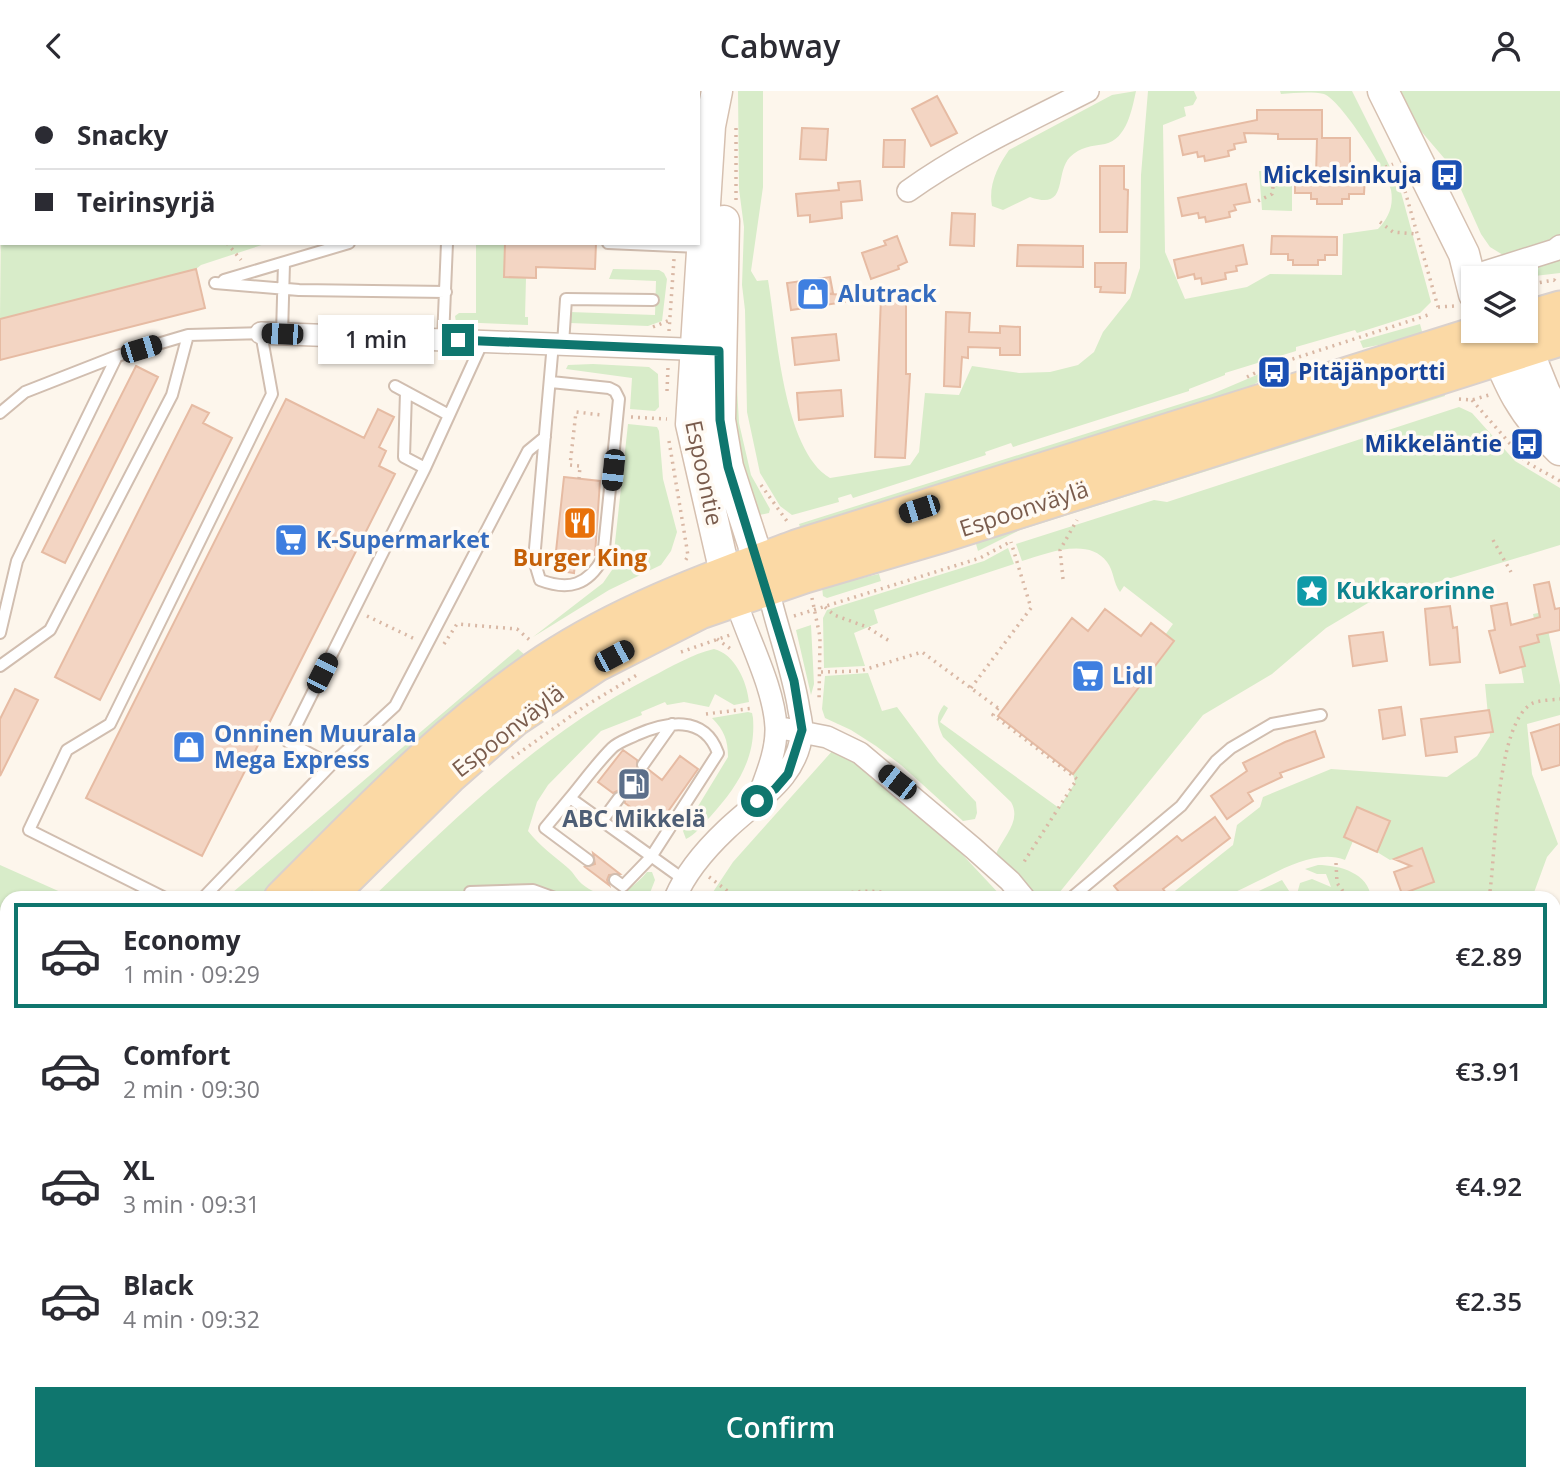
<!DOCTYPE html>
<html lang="en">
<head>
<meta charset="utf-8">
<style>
  :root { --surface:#fff; --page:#f2f2f3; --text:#2b2b33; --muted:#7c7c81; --line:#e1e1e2; --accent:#0f766e }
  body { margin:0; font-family:"Open Sans",sans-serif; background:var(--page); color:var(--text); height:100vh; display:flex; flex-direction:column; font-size:26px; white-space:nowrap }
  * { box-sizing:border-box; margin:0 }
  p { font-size:23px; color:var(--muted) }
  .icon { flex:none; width:38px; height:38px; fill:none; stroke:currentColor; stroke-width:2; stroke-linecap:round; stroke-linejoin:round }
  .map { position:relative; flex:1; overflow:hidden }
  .side { position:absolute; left:0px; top:800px; width:1561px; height:590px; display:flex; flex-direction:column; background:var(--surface); border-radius:21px 21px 0 0; box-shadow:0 2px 5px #0004 }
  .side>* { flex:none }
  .hud { position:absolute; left:0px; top:0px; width:700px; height:154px; box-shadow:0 2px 5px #0004; display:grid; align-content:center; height:154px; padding:0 35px; background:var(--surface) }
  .controls { position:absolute; left:1461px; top:175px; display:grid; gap:14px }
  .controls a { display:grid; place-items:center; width:77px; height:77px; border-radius:0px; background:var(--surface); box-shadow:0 2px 5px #0004; font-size:35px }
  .end { position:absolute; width:32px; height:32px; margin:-16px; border:9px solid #0f766e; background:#fff; box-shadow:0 0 0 4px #fff }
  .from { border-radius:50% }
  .bubble { position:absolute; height:49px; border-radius:0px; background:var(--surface); box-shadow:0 2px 5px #0004; font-size:23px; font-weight:600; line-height:49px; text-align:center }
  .car { position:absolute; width:21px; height:42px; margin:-21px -10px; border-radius:9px; box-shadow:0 0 5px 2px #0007; background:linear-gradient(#222 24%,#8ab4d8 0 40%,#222 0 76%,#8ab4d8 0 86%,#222 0) }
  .hud b { display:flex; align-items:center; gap:24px; height:66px; font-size:26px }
  .hud b+b { border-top:2px solid var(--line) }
  .hud i { width:18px; height:18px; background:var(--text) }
  ul { padding:12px 0 0; list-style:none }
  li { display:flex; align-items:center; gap:21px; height:105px; margin:0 14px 10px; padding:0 21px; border:4px solid transparent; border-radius:0px }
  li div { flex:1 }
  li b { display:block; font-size:26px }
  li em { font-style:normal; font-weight:600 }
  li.selected { border-color:var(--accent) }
  li>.icon { width:63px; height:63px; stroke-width:1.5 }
  .button { display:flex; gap:14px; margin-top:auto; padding:14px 35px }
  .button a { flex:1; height:80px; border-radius:0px; background:var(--accent); color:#fff; font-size:28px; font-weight:600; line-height:80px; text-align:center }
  header { display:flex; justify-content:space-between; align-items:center; height:91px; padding:0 35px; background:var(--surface); font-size:32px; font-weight:600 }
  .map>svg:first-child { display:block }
  .green { fill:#d8ecc9 }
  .building { fill:#f3d5c3; stroke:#e6bba3; stroke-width:2 }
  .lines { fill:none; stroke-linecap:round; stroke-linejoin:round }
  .lane-casing { stroke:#d1beb0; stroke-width:14 }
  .street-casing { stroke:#d1beb0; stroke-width:24 }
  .secondary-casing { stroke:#d6c0b0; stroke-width:33 }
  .primary-casing { stroke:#dad1cd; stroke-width:37 }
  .highway-casing { stroke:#dad1cd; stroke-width:42 }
  .path { stroke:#d9b8a5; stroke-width:3.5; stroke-dasharray:2 5; stroke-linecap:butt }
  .lane { stroke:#fff; stroke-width:10 }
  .street { stroke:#fff; stroke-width:21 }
  .secondary { stroke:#fff; stroke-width:30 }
  .primary { stroke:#fbd9a5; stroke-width:33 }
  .highway { stroke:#f7b7a3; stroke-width:38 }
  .route { stroke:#0f766e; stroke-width:9 }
  .labels { text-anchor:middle; stroke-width:7; stroke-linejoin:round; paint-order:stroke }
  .transit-label { font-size:23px; font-weight:bold; fill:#164399; stroke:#fffaf3; text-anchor:end }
  .shop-label { font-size:23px; font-weight:bold; fill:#366cbe; stroke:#fffaf3; text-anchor:start }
  .street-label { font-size:23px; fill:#7a5c4d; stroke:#fffaf3 }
  .food-label { font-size:23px; font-weight:bold; fill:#c56008; stroke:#fffaf3 }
  .culture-label { font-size:23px; font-weight:bold; fill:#0d838f; stroke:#fffaf3; text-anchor:start }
  .service-label { font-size:23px; font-weight:bold; fill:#4e5e75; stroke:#fffaf3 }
</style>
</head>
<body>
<header><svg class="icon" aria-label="back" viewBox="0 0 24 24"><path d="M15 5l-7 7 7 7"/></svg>Cabway<svg class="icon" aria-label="person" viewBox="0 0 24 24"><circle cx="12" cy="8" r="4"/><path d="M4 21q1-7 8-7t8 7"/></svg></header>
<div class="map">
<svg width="1560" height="1389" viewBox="0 0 1560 1389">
  <rect width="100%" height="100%" fill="#fdf6ec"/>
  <!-- green -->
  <path class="green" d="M236,0H709L698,87V2H233Z
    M738,0H763V96L751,180L757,190L768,189C777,241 783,359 830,387L910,374L919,361L925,302L959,304L972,275L1019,282L1050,281L1078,274L1094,261L1103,241L1130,207L1140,177L1141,84L1148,0H1194L1197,7L1193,14L1184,16L1186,25L1163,34L1165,161L1185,208L1247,196L1270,183L1342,184L1343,143L1378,138C1388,127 1394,116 1391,99C1388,83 1340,8 1324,3C1311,0 1294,2 1281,3L1280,0H1352L1399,94L1431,211L1420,222L1357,242L1355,239L1296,256V260L1225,282V284L1189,298V300L1013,356L1011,352L985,361L986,364L853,407L851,403L838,407L839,411L792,424L780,415L760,382L747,321L745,219L742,194L744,136L739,98Z
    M1136,0C1132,18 1127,48 1105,53C1092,55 1080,56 1070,66C1054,83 1069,120 1030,106L1003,119L992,115C988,94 998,75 1009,59L1112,4Z
    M1400,0H1560V182L1526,186L1521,179L1557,167L1551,148L1503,164L1490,156L1481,143L1450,74L1420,39Z
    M2,28V152H268L201,174L196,178L0,228Z
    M1259,80L1292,81V120L1262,119Z
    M476,152H505L504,186L526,187L525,226H528V234L456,231L455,225L459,222H476Z
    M613,178L659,179L664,182L667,188L662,230L648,235L570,232V221L655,224L656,190L609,188Z
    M734,204L738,227L736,279L739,332L751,384L770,418L769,422L755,425L732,340Z
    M1420,233L1423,244L1415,247L1363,257L1360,250Z
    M593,273L649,276L658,283L659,316L655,320L630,318L632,287L566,278L568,274Z
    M1266,280L1268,285L1238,303L802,442L799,433L1212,303Z
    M1443,297L1445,305L1020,439L978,460L976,453L1020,429Z
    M1459,316L1472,322L1515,370L1560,397V454L1368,512L1326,537L1272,583L1203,624L1055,807H1040L996,763C1003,746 1022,730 1011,711L943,646C937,632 935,626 944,614L948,617L940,631L1059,717L1075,692L1073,683L1174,551L1165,544L1173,533L1124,495L1120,501C1113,492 1114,480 1107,471C1088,445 1045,463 1022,470L1016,453L1154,409L1167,411Z
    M628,333L657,336L659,340L663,388L677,441L671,460L661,474L609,499L533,546L603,492L612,479Z
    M1008,457L1014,473L874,519L878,532L854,542L865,575L824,577L823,527L827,519L984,470Z
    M879,483L881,490L827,507L823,505L822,496Z
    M1544,521L1560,594V624L1527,633L1532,683L1558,753L1547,766L1532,807H1403L1402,803L1434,791L1422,758L1390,769L1377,761L1390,730L1357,716L1344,746L1353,750L1345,769C1307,754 1257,796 1221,806C1205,811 1182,807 1166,807L1233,754L1237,734L1260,716L1263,706L1331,678L1447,686L1477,665L1490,645L1485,593L1524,592L1521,576L1525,575L1520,556L1539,551L1533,523Z
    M811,534L814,593L811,604L796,539Z
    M518,558L525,564L266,807H226Z
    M714,558C735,563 747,591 749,611L734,614L715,603L709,616L684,611L667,614L665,611L641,621L642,624L601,640L548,694L537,711L528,740C540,755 554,765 568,777C574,782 577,789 582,793C606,813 630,802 647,781H652L655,789L648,807H563L543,797L513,794L466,797V807H372C458,724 544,641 651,586C671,576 692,563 714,558Z
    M868,582L882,620L897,616L938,671L976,711L977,722L975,728L963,730L901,674L876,655L851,639L825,627L822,618L825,585Z
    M748,621L752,622L753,627C756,668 737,696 710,726C702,734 695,744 686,748L683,740L728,666C728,649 724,639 712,627Z
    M834,658L855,670L945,745L1003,807H709L733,771Z
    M0,774L74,807H7V847L0,845Z
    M1318,774C1339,774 1369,782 1371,807H1244L1282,789L1291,803H1297L1300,792L1312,788L1331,796L1326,783H1317L1305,778Z
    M0,871L7,873V1044L0,1048Z
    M1554,1025L1560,1035V1191L1554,1197Z
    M0,1176L7,1182V1382H216L222,1389H0Z
    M1560,1216V1294L1554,1298V1221Z"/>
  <!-- building -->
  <path class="building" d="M937,5L957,42L931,55L912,18Z
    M1257,19H1322V47H1350V85H1365L1364,103H1349V108H1342V113H1317V108H1311V102H1295V84H1316L1317,48H1278V43L1244,42L1246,51L1234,53L1235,58L1228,60L1229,65L1205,70L1204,65L1198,66L1197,61L1183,64L1179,45L1257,29Z
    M802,37L828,38L826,69L800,68Z
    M884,49H905L904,76H883Z
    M1100,75H1124V98L1128,99L1127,141H1100Z
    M860,90L862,109L841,111L842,127L810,131V124L798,125L796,103L839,99L838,92Z
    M1246,93L1250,111L1234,114L1236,119L1229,121L1230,126L1206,131L1205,126L1199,127L1198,122L1182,125L1178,107Z
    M952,122L975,123L974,155L950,154Z
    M897,145L907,171L898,175L899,178L871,188L862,162L886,154L884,150Z
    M1272,145L1337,146V164H1325V169H1318V174H1293V169H1288V163H1271Z
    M505,152H596L595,178L536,176V187L504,186Z
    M1018,154L1083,155V176L1017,175Z
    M1243,154L1247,173L1236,175L1237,180L1225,182L1226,188L1202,193L1201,187L1195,188L1194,183L1178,187L1174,169Z
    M1095,172H1126L1125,202L1100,201L1101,196H1095Z
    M196,178L205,217L0,269V228Z
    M830,186L833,202L830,203L845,204V211L791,219L787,192Z
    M881,206L906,207V283H910L905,367L875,366Z
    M946,221L970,222L969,241L1000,242V235L1020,236V264H1000V257L968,256V267L962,266L960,296L944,295Z
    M836,243L839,269L795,274L792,247Z
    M136,275L158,286L65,472L42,461Z
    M841,299L843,325L799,329L797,302Z
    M286,308L364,347L378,318L394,326L379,356L386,360L379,375L395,383L202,765L86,707Z
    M192,314L209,322L203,332L232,347L100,609L55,586Z
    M564,386L600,390L595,464L576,463L574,482L554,479Z
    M1549,491L1555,518L1560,517V539L1537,544L1539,551L1520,556L1525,575L1500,582L1489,540L1495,539L1491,515L1507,512L1511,534L1540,526L1534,494Z
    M1450,515L1453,537L1457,536L1460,571L1430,574L1425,518Z
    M1105,518L1141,545L1151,532L1174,550L1073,683L998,625L1072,527L1088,540Z
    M1383,541L1387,570L1353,575L1349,545Z
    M15,598L38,609L0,685V628Z
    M1401,616L1405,644L1383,648L1379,619Z
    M1489,619L1493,641L1455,646L1457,661L1426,665L1421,628Z
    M1560,633V674L1542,679L1531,642Z
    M1315,640L1324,666L1280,682L1282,686L1248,702L1253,710L1227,728L1211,705L1247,680L1243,672L1285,651Z
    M623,659L637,669L638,680L643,682L649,679L662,689L680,665L698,678L657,736L625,712L624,701L619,699L613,702L598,691Z
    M1357,716L1390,730L1377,761L1344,746Z
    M1215,726L1230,747L1163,798L1170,807H1124L1114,795L1177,745L1182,750Z
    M1422,757L1434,791L1402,803L1394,781L1411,775L1394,768Z
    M593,762L620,783L609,784L607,789L609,794L585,776L595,773Z"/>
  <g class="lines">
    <defs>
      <path id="lane" d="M608,152L699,156
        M224,189L349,152
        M215,192L299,199L446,201
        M282,243L284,172
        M443,248L447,152
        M563,253L566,208L653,209
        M551,291L609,297L615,300L619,308L603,467C588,494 569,500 540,489L534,469L553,252
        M395,295L447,323
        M406,301L404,366L425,377
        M0,322L25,301L117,265L188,244L261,242L272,303L110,633L67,659L29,739L165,807
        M0,542L17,470L117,265
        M0,575L50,539L172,304L188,244
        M331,674L395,615L528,360L545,346
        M643,674L672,633
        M570,707L545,737L588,769
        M602,730L619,707
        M615,789L623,795L651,766L718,662C704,623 666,631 636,644C628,648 618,651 612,657C597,672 584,690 570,707L683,788
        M470,801L533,799L555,807
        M203,807L331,674L288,651L425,377L483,250
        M1071,807L1181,715L1216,670L1231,657L1272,633L1321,624
        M618,1382L619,1389
        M1383,1389L1384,1382"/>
      <path id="street" d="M26,2L29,0
        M0,21L2,20
        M908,100C964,60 1027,31 1088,0
        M1485,181L1555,159L1560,155
        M261,242L710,259
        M736,510C748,548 774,596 776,636C777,661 765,687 757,710
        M776,636L827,646L860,662L973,757L1010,790L1024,807
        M675,807C686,781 706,758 726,739C757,709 799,687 802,639C802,631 799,621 798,613C791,574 777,537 768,498
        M695,1382L696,1389
        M1104,1382L1111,1389"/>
      <path id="secondary" d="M717,0L710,35L691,333L725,482L733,504
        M1383,0L1464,163L1474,203
        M724,130L720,329L728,376L766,493
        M1520,240L1545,302L1560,328
        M1490,245C1509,294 1521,322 1560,359"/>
      <path id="primary" d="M1526,227L1560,217
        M281,807C365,723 447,636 546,570C623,519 710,488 796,456L1485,240
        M327,807L450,685L515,628L596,574L700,521L805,485L941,445L1560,248
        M0,1057L7,1053"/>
      <path id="highway" d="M0,858L7,861
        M0,1087L7,1092
        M0,1141L7,1147
        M253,1382L259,1389
        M307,1382L313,1389
        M383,1382L386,1389"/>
    </defs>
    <!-- lane casing -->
    <use href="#lane" class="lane-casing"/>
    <!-- street casing -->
    <use href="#street" class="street-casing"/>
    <!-- secondary casing -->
    <use href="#secondary" class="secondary-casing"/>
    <!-- primary casing -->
    <use href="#primary" class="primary-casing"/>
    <!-- highway casing -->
    <use href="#highway" class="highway-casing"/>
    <!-- path -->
    <path class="path" d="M432,0V2
      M570,0L571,2
      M576,0L579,2
      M385,2L390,0
      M502,2L503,0
      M736,37V110
      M0,46L2,47
      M1379,79L1393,73
      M1405,100L1438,216
      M1258,110L1272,103L1276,73
      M1380,131L1393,141L1416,143
      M227,152L241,169
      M1526,194L1554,189L1558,193
      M1438,216L1455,215
      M653,236L670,229
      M669,240L674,168
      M1247,286L1265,277L1431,223
      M667,300L668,276
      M1459,308L1472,309L1489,304
      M1472,309L1526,371L1560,390
      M631,326L667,328
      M669,350L686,452L688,465L684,472
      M579,388L580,375L570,374L576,321L602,324
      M761,394L789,433
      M1493,449L1511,481
      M1063,488L1060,459L1077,429
      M812,507L820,546L819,611
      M825,516L834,524L867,536L891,551
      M367,525L417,549
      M794,525L980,467L1008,452
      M717,548L732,559
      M444,553L457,533L517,538L532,551
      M681,561L730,544
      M821,581L860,580L922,561L1002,620
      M971,597L1031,517L1011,451
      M998,617L993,624L1077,688L1022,774
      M706,623L754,617
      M512,667L585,615L637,584
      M1336,772L1337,792L1348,807
      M709,786L730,802
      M717,807L730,802L735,807
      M824,807C857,799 876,797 909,807
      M1489,807C1496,767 1495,630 1533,612C1541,609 1552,609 1560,608
      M1554,1207L1560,1201
      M1554,1361L1560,1378
      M1352,1389V1382
      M1414,1389L1415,1382"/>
    <!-- lane -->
    <use href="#lane" class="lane"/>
    <!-- street -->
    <use href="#street" class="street"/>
    <!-- secondary -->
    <use href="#secondary" class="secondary"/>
    <!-- primary -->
    <use href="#primary" class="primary"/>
    <!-- highway -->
    <use href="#highway" class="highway"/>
  </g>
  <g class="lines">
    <!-- route -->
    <path class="route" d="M458,249L719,260L720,329L728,376L794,590L802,639L788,683L775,698L757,710"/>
  </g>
  <!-- icons -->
  <defs>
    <symbol id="bus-square" viewBox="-11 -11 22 22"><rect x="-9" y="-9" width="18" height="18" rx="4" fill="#1a4fb4" stroke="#fffaf3"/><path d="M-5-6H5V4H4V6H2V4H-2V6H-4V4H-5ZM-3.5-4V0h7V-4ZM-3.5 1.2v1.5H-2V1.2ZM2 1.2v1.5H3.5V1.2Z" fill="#fff"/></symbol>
    <symbol id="shop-square" viewBox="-11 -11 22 22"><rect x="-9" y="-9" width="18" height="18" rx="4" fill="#3f7fe0" stroke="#fffaf3"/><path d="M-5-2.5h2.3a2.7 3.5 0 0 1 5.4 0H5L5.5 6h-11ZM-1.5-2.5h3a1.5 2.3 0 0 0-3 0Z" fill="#fff"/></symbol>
    <symbol id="restaurant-square" viewBox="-11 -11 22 22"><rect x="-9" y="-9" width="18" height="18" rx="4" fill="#e8710a" stroke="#fffaf3"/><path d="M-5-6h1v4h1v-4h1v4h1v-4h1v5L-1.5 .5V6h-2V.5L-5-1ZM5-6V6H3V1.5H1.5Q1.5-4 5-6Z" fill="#fff"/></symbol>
    <symbol id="supermarket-square" viewBox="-11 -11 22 22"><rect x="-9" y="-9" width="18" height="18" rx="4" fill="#3f7fe0" stroke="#fffaf3"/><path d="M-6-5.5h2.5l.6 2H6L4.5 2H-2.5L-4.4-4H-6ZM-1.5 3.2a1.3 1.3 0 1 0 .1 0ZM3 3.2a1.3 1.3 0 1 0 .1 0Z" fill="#fff"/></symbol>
    <symbol id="sight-square" viewBox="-11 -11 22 22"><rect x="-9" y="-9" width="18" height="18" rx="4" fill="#0f9aa8" stroke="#fffaf3"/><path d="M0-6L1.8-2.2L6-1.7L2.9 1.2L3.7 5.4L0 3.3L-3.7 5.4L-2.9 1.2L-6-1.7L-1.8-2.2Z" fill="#fff"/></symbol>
    <symbol id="fuel-square" viewBox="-11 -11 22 22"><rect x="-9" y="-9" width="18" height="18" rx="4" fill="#5c6f8a" stroke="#fffaf3"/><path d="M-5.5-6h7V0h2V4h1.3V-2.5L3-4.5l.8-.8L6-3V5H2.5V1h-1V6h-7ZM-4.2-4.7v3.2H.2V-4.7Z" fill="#fff"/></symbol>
  </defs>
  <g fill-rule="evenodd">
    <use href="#bus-square" x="1428" y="65" width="38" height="38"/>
    <use href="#shop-square" x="794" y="184" width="38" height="38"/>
    <use href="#bus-square" x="1255" y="262" width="38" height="38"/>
    <use href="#bus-square" x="1508" y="334" width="38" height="38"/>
    <use href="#restaurant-square" x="561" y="413" width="38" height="38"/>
    <use href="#supermarket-square" x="272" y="430" width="38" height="38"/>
    <use href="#sight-square" x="1293" y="481" width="38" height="38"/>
    <use href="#supermarket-square" x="1069" y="566" width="38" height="38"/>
    <use href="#shop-square" x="170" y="637" width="38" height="38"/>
    <use href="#fuel-square" x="615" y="674" width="38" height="38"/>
  </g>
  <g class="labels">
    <!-- transit labels -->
    <g class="transit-label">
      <text x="1422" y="92">Mickelsinkuja</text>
      <text x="1298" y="289" text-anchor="start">Pitäjänportti</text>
      <text x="1502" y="361">Mikkeläntie</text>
    </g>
    <!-- shop labels -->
    <g class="shop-label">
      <text x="838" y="211">Alutrack</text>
      <text x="316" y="457">K-Supermarket</text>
      <text x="1112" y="593">Lidl</text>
      <text x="214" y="651">Onninen Muurala<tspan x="214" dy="26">Mega Express</tspan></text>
    </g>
    <!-- street labels -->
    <g class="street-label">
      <text transform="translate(704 382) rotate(78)" y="8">Espoontie</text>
      <text transform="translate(1024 418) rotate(-18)" y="8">Espoonväylä</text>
      <text transform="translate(508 640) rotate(-38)" y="8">Espoonväylä</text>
    </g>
    <!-- food labels -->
    <g class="food-label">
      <text x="580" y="475">Burger King</text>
    </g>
    <!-- culture labels -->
    <g class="culture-label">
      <text x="1336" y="508">Kukkarorinne</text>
    </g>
    <!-- service labels -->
    <g class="service-label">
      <text x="634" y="736">ABC Mikkelä</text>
    </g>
  </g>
</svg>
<div class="controls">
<a><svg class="icon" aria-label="layers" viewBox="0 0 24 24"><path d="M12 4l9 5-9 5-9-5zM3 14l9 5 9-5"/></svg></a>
</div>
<i class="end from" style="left:757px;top:710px"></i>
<i class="end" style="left:458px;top:249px"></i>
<div class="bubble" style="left:318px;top:224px;width:116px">1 min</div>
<i class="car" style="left:282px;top:243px;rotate:272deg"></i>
<i class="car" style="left:141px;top:258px;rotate:73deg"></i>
<i class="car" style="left:613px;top:379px;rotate:186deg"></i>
<i class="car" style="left:919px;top:418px;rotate:252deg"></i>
<i class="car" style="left:614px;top:565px;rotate:62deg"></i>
<i class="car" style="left:322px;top:582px;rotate:27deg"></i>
<i class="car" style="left:897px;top:691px;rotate:308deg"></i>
<div class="hud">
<b><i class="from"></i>Snacky</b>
<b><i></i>Teirinsyrjä</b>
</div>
<section class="side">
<ul>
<li class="selected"><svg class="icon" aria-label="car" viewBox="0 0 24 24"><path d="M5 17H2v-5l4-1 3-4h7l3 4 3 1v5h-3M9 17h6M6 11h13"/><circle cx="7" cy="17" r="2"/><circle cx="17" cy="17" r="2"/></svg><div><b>Economy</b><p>1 min · 09:29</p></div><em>€2.89</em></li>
<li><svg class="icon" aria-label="car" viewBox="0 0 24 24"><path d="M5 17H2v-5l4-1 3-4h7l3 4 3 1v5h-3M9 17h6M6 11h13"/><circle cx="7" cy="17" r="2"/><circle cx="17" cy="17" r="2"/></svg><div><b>Comfort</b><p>2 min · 09:30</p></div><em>€3.91</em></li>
<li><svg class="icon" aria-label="car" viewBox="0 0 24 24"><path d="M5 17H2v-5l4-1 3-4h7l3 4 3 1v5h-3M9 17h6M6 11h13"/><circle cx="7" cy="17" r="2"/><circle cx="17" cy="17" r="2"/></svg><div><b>XL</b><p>3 min · 09:31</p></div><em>€4.92</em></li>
<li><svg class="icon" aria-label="car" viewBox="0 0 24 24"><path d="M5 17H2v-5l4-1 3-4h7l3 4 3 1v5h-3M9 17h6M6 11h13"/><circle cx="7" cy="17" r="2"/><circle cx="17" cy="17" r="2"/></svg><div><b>Black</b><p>4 min · 09:32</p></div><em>€2.35</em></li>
</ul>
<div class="button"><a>Confirm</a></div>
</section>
</div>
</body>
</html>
